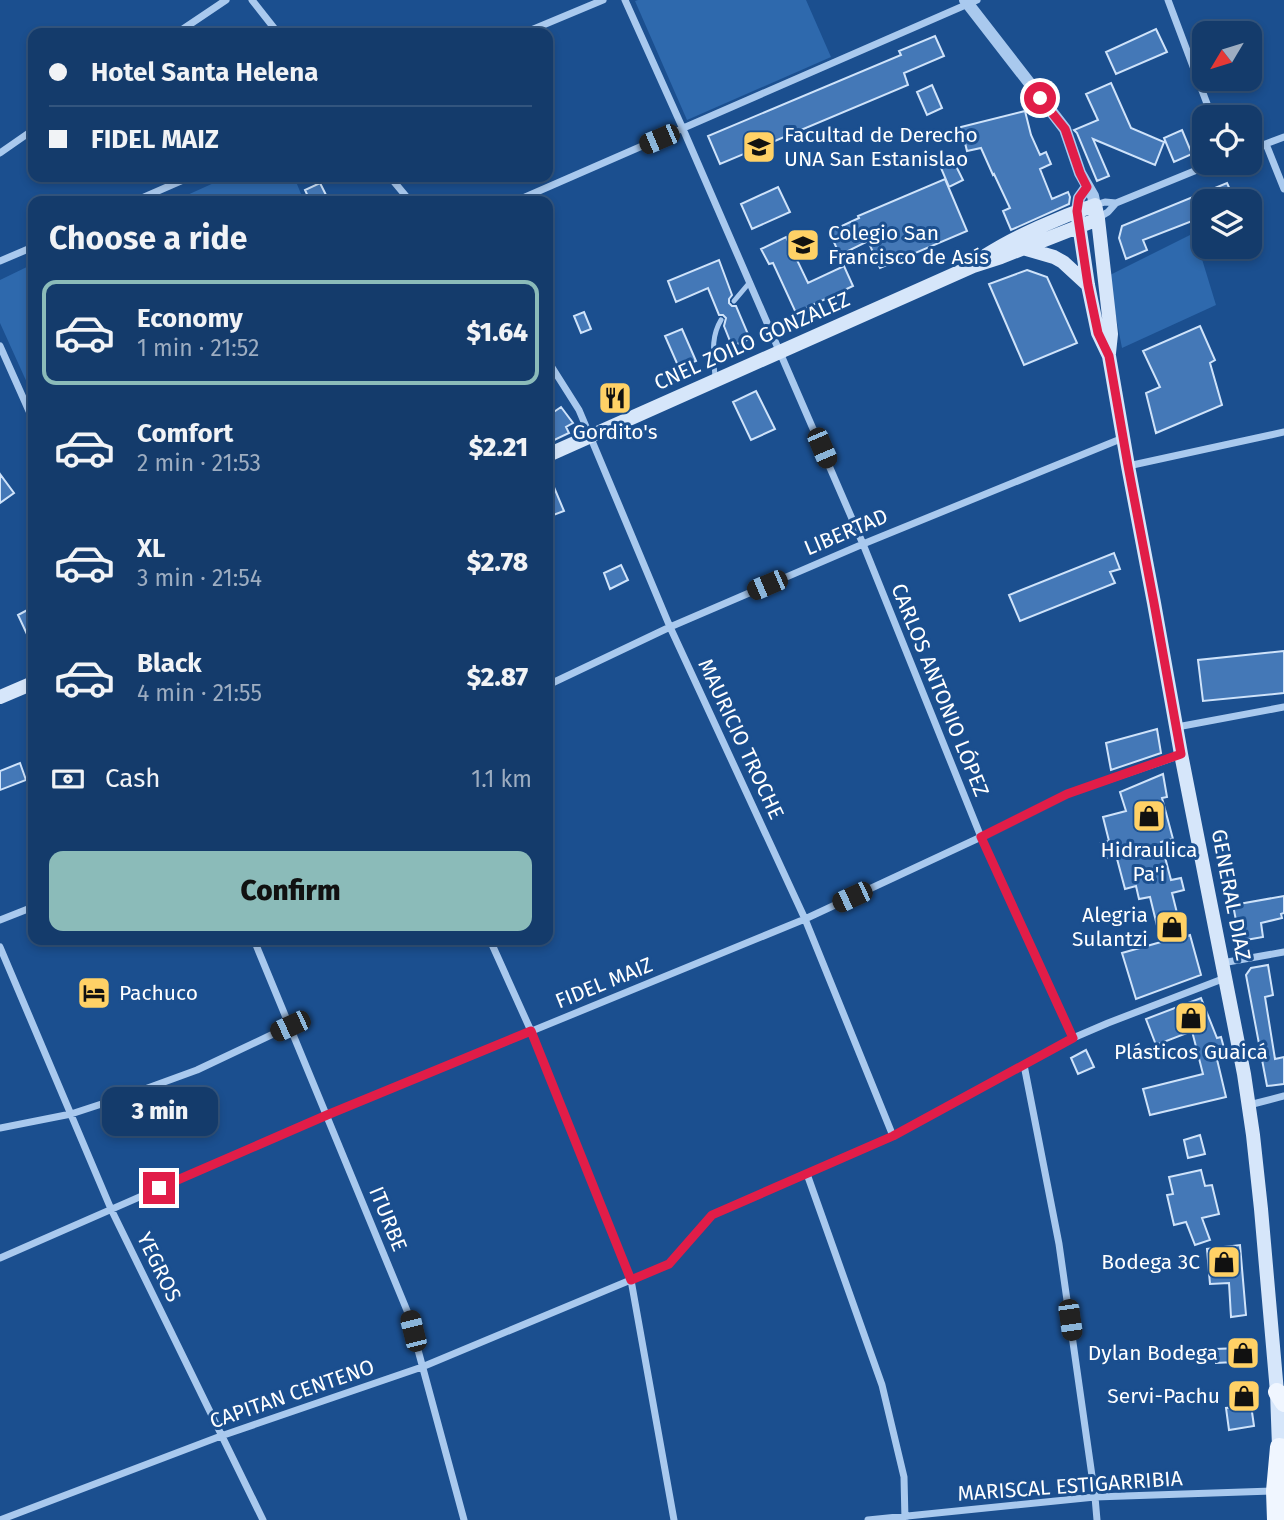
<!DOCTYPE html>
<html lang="en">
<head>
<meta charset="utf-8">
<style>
  :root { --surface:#143b6b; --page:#214673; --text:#f1f3f6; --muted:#9dadc1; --line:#33557e; --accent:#8bbbb9 }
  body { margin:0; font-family:"Fira Sans",sans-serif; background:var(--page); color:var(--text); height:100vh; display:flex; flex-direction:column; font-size:26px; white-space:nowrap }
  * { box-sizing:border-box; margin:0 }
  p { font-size:23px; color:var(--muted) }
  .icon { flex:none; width:38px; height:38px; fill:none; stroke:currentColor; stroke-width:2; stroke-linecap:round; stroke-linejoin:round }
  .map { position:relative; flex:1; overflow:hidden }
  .panel { position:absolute; left:28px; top:196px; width:525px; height:749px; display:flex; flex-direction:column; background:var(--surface); border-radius:14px; box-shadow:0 4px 10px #0003,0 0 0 2px var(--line) }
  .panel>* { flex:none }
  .banner { position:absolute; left:28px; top:28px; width:525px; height:154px; border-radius:14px; box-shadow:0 4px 10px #0003,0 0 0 2px var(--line); display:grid; align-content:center; height:154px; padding:0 21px; background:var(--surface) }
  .needle { width:46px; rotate:232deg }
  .controls { position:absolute; left:1192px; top:21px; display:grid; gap:14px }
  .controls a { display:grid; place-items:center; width:70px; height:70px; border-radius:14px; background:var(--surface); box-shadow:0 4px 10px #0003,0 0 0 2px var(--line); font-size:35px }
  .end { position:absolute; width:32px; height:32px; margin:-16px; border:9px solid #e11d48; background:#fff; box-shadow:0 0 0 4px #fff }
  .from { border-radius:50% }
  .bubble { position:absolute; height:49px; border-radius:14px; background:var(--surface); box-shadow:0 4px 10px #0003,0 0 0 2px var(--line); font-size:23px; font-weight:800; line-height:49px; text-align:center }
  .car { position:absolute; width:21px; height:42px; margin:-21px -10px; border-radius:9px; box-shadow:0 0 5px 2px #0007; background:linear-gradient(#222 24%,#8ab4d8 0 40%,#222 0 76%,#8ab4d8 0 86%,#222 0) }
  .banner b { display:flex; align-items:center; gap:24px; height:66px; font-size:26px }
  .banner b+b { border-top:2px solid var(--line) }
  .banner i { width:18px; height:18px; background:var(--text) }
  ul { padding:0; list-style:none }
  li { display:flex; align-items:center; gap:21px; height:105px; margin:0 14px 10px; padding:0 7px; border:4px solid transparent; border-radius:14px }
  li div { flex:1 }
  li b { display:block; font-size:26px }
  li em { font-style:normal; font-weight:800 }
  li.current { border-color:var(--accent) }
  li>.icon { width:63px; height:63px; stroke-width:1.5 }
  h2 { padding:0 21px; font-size:32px; line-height:84px }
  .pay { display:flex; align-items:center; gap:18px; height:77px; padding:0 21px; font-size:26px }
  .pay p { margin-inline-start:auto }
  .primary-button { display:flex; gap:14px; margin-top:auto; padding:14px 21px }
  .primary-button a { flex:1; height:80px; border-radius:14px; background:var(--accent); color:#111; font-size:28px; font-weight:800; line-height:80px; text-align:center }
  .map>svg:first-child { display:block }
  .green { fill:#2e69ad }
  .building { fill:#4478b7; stroke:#cfe3fa; stroke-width:2 }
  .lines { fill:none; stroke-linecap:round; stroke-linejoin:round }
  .service { stroke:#a9c9ee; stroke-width:5 }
  .minor { stroke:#a9c9ee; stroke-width:7 }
  .tertiary { stroke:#a9c9ee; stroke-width:12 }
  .secondary { stroke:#d6e6fa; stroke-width:14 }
  .primary { stroke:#f0f6ff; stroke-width:18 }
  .route { stroke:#e11d48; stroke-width:9 }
  .labels { text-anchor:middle; stroke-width:6; stroke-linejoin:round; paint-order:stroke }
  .poi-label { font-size:21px; fill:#fff; stroke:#1b4f8f; text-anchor:end }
  .street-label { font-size:21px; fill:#fff; stroke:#1b4f8f }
</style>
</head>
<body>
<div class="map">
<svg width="1284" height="1520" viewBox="0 0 1284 1520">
  <rect width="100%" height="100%" fill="#1b4f8f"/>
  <!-- green -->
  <path class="green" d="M638,0H806L831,57L687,120L635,1Z
    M227,177H294L304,201H174Z
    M1194,233L1216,305L1122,348L1108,276Z
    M33,264V396L0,323V280Z"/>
  <!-- building -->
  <path class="building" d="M1156,29L1167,52L1116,74L1106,52Z
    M935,36L944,56L904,73L908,85L720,164L708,136L901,55L899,51Z
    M1111,83L1131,128L1164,142L1155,165L1093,139L1109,176L1097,181L1077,133L1074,130L1098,120L1086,94Z
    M932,85L942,108L927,115L917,92Z
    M1025,111L1031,135L1040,155L1046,152L1051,164L1040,169L1052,199L1068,192L1070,197L1069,204L1011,230L1003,211L1010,208L994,174L993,175L981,148L967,151L961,127Z
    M1182,130L1192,154L1174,162L1164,138Z
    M954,162L963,180L949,187L941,168Z
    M945,179L967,231L880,268L868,241L840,255L829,232L859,218L858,216Z
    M320,183L329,201H310L305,190Z
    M1227,183L1235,201H1204V249L1192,221L1143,240L1147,250L1126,259L1119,238L1122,226Z
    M778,187L790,212L752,229L741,204Z
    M786,237L808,283L844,266L853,286L796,313L773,263L769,264L761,249Z
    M719,260L732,295L729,299V303L732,306H736L750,339L732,346L724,326L726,318L723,315H719L708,288L676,302L668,281Z
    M1027,270L1047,277L1077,343L1024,365L989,284Z
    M584,312L591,329L581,333L574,316Z
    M1200,326L1215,360L1210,363L1222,405L1156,433L1146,393L1160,387L1143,351Z
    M682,329L696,361L679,368L665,336Z
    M756,391L775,429L751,440L733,402Z
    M561,407L573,423L566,427L569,433L548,443V416Z
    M548,473L564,511L548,517Z
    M0,474L14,493L0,503Z
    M1114,553L1120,569L1110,572L1115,583L1020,621L1009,595Z
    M621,565L628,580L610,589L604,573Z
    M33,607V647L18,615Z
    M1284,651V693L1203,701L1198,660Z
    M1157,729L1161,753L1111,770L1106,743Z
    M20,763L26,780L0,790V771Z
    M1163,774L1167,797L1162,798L1173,839L1161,842L1171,880L1181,878L1184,890L1172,893L1183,937L1190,935L1201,975L1136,999L1122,953L1161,942L1150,897L1139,899L1136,886L1125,889L1116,855L1106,858L1101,843L1109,841L1103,817L1126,811L1120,792Z
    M1284,896V913L1281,914L1282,918L1261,923L1263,937L1240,941L1233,905Z
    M1268,965L1273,995L1265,997L1275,1059L1284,1057V1084L1267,1086L1246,975L1251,968Z
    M1201,998L1217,1038L1221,1037L1224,1048L1215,1051L1226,1097L1150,1115L1143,1089L1203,1074L1192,1031L1156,1045L1146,1019Z
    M1086,1050L1094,1067L1078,1074L1071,1058Z
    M1200,1135L1205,1154L1188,1158L1184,1140Z
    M1201,1170L1205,1186L1212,1185L1219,1214L1202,1218L1210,1240L1195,1245L1186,1222L1174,1225L1167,1195L1173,1194L1169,1177Z
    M1240,1245L1246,1315L1231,1317L1229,1283L1210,1284L1207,1249Z
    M1253,1341L1254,1361L1216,1363L1215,1349L1240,1348L1239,1342Z
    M1251,1382L1255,1404L1251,1405L1254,1426L1229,1430L1226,1408L1237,1407L1234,1385Z"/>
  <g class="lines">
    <!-- service -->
    <path class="service" d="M734,301L750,282
      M715,378C714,357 710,338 721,320"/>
    <!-- minor -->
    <path class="minor" d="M252,0L278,33
      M625,0L683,129L863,544L981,837L1073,1038
      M1168,0L1212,117
      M177,33L226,0
      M524,33L603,0
      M1266,144L1284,189
      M1250,150L1284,137
      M0,153L33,130
      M390,177L410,201
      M135,201L190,177
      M516,201L977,0
      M1095,205L1105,202L1116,203L1214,163
      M1098,218L1108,212L1116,203
      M0,261L33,247
      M0,346L33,420
      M548,361L579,410L590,436L670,627L805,919L893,1136
      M1128,466L1284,432
      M548,685L670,627L863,544L1123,438
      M1177,727L1284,707
      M0,920L33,907
      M254,940L408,1313L464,1520
      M490,940L531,1031L631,1280L674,1520
      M0,947L111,1209L263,1520
      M1222,963L1284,952
      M1024,1065L1059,1244L1095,1497L1097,1520
      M1249,1105L1284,1096
      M0,1128L71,1114L123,1097L197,1070L290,1026
      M807,1174L882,1385L904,1477L905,1520
      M0,1258L327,1115L805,919L981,837L1067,794L1181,755
      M0,1520L221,1436L422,1367L669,1264L712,1215L893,1136L1073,1038L1108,1023L1225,978
      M868,1520L1095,1497L1275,1491"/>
    <!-- tertiary -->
    <path class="tertiary" d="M965,0L1065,129L1080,173L1093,196L1095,205
      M1077,211L1079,198L1087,187"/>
    <!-- secondary -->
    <path class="secondary" d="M1077,211L1088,285L1098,333L1109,356L1128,466L1154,603L1181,754L1244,1074L1253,1135L1261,1209L1277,1392L1279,1447
      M1023,248L1054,257L1063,262L1088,285
      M985,256C1016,236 1060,217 1095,205L1098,219L1111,334L1109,353
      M548,455L973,266L1001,257L1098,219
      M0,697L33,683"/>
    <!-- primary -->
    <path class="primary" d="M1277,1392L1284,1403
      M1276,1520L1275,1491L1279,1447L1284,1448"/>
  </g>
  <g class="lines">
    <!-- route -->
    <path class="route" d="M159,1188L327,1115L531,1031L631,1280L669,1264L712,1215L893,1136L1073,1038L981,837L1067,794L1181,754L1154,603L1128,466L1109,356L1098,333L1088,285L1077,211L1079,198L1087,187L1080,173L1065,129L1040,98"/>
  </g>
  <!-- icons -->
  <defs>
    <symbol id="university-square" viewBox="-11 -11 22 22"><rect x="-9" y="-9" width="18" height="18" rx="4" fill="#ffd166" stroke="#1b4f8f"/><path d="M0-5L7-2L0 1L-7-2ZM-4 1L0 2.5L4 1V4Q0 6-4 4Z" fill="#111"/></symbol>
    <symbol id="restaurant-square" viewBox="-11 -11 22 22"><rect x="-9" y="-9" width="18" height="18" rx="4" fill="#ffd166" stroke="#1b4f8f"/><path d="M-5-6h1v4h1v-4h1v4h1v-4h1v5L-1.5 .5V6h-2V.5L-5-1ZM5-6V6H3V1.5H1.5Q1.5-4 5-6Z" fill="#111"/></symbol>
    <symbol id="shop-square" viewBox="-11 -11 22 22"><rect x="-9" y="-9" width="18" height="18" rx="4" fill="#ffd166" stroke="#1b4f8f"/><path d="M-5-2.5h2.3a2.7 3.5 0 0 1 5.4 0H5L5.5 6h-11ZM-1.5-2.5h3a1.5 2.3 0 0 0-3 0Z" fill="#111"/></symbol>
    <symbol id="hotel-square" viewBox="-11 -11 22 22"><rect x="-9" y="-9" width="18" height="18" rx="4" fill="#ffd166" stroke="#1b4f8f"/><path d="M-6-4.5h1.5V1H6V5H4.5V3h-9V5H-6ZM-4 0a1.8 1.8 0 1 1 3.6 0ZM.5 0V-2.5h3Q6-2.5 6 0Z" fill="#111"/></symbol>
  </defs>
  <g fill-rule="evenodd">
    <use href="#university-square" x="740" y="128" width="38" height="38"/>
    <use href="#university-square" x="784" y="226" width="38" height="38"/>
    <use href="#restaurant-square" x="596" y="379" width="38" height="38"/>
    <use href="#shop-square" x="1130" y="797" width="38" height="38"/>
    <use href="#shop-square" x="1153" y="908" width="38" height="38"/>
    <use href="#hotel-square" x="75" y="974" width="38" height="38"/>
    <use href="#shop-square" x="1172" y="999" width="38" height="38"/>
    <use href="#shop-square" x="1205" y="1243" width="38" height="38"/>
    <use href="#shop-square" x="1224" y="1334" width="38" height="38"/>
    <use href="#shop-square" x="1225" y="1377" width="38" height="38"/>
  </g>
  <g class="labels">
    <!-- poi labels -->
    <g class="poi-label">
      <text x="784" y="142" text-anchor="start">Facultad de Derecho<tspan x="784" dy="24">UNA San Estanislao</tspan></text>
      <text x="828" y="240" text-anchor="start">Colegio San<tspan x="828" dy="24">Francisco de Asís</tspan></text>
      <text x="615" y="439" text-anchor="middle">Gordito's</text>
      <text x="1149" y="857" text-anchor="middle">Hidraulica<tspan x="1149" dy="24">Pa'i</tspan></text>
      <text x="1148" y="922">Alegria<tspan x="1148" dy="24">Sulantzi</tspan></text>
      <text x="119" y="1000" text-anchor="start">Pachuco</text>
      <text x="1191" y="1059" text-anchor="middle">Plásticos Guaicá</text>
      <text x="1200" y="1269">Bodega 3C</text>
      <text x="1218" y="1360">Dylan Bodega</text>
      <text x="1220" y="1403">Servi-Pachu</text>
    </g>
    <!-- street labels -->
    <g class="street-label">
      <text transform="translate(752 341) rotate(-24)" y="7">CNEL ZOILO GONZALEZ</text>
      <text transform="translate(846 532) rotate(-23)" y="7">LIBERTAD</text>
      <text transform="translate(940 690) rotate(68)" y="7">CARLOS ANTONIO LÓPEZ</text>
      <text transform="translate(741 739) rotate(65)" y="7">MAURICIO TROCHE</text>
      <text transform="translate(1231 895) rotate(79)" y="7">GENERAL DIAZ</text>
      <text transform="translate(604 983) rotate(-22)" y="7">FIDEL MAIZ</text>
      <text transform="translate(388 1219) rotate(68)" y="7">ITURBE</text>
      <text transform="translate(159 1267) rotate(64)" y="7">YEGROS</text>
      <text transform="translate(292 1394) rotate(-19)" y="7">CAPITAN CENTENO</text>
      <text transform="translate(1070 1486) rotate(-4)" y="7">MARISCAL ESTIGARRIBIA</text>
    </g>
  </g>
</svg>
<div class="controls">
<a><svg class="needle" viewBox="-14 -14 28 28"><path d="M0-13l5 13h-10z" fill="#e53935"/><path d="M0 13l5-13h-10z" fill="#9dadc1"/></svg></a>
<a><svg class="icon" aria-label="locate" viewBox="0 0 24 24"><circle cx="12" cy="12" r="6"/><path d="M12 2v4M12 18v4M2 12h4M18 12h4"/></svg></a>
<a><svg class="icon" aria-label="layers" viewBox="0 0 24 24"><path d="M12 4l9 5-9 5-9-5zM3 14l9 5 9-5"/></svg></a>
</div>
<i class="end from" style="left:1040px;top:98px"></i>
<i class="end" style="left:159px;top:1188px"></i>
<div class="bubble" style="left:102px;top:1087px;width:116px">3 min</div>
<i class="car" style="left:659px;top:139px;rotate:247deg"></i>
<i class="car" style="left:822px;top:448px;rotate:157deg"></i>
<i class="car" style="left:767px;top:585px;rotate:247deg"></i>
<i class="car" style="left:852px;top:897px;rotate:245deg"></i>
<i class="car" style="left:290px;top:1026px;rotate:245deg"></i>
<i class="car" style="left:1070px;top:1320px;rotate:172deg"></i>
<i class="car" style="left:413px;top:1331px;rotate:346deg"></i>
<div class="banner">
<b><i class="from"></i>Hotel Santa Helena</b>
<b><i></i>FIDEL MAIZ</b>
</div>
<section class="panel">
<h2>Choose a ride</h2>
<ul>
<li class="current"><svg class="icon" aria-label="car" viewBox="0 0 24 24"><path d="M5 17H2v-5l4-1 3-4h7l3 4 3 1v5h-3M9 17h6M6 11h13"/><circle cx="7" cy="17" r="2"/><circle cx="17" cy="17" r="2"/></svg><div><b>Economy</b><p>1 min · 21:52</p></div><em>$1.64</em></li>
<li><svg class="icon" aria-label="car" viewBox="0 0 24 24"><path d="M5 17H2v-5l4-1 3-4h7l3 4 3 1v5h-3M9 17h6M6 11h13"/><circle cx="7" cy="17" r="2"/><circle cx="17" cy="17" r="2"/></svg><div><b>Comfort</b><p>2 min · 21:53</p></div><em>$2.21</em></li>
<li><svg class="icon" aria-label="car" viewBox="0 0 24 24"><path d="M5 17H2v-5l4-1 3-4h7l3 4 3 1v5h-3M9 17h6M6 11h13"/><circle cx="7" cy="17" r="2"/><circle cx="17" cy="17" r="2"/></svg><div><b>XL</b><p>3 min · 21:54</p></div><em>$2.78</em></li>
<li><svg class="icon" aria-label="car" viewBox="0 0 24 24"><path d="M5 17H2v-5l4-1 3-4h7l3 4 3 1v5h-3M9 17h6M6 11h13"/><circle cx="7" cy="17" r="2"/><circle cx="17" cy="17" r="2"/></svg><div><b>Black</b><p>4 min · 21:55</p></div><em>$2.87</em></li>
</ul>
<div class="pay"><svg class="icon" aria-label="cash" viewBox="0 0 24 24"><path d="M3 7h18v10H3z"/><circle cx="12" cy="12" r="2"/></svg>Cash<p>1.1 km</p></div>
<div class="primary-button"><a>Confirm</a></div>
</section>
</div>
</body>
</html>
